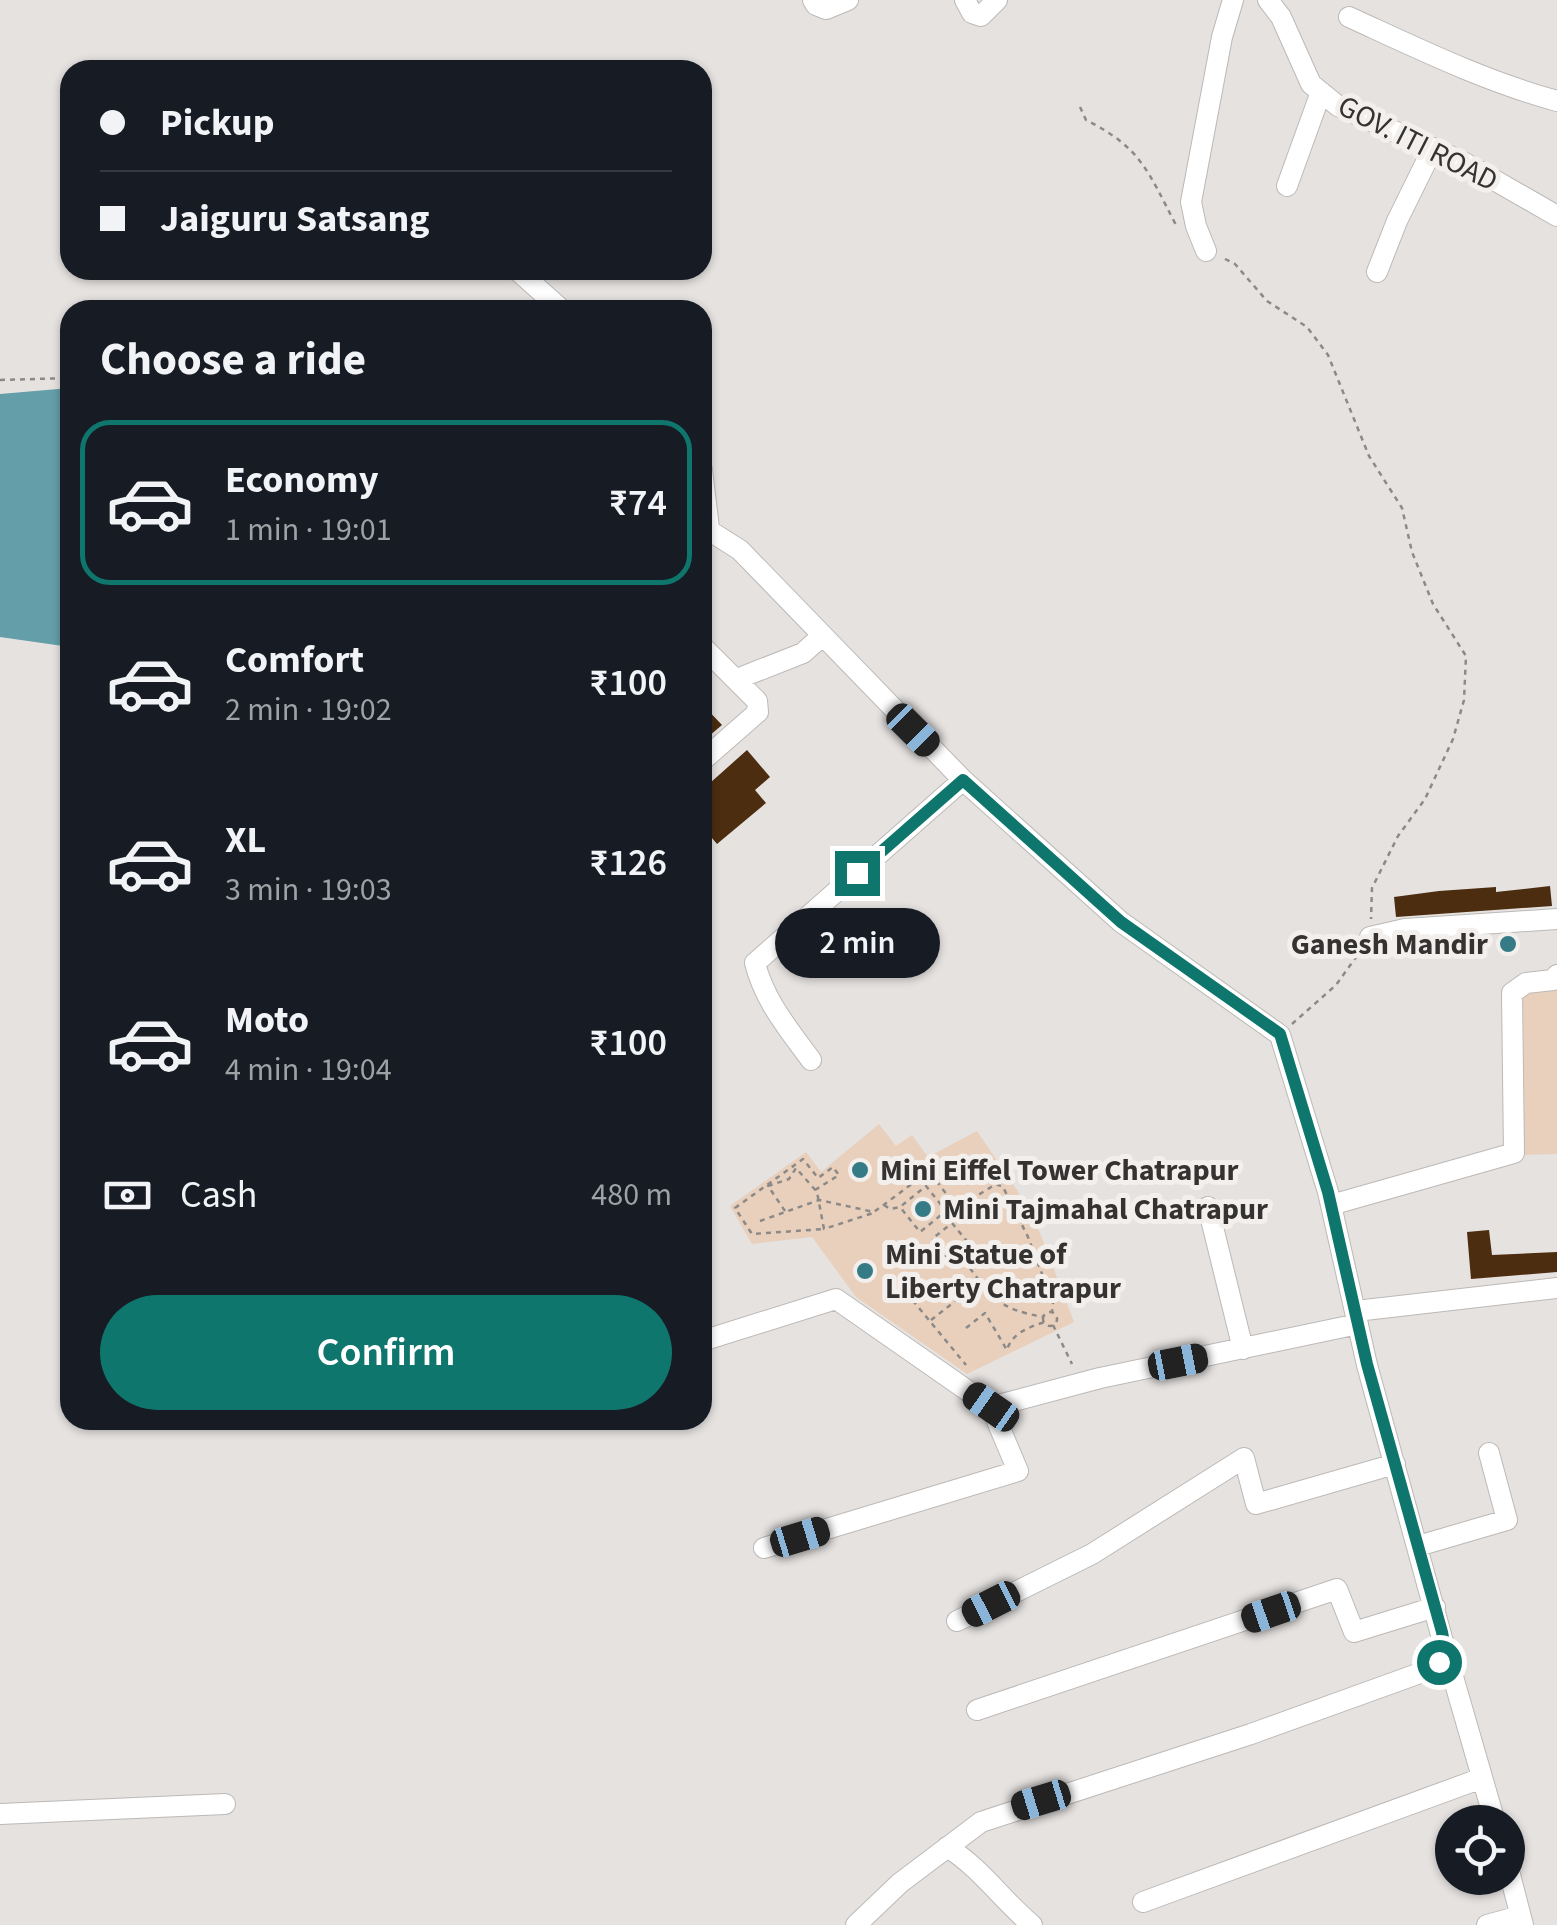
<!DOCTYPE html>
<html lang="en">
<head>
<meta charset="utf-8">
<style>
  :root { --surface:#171b24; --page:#20242c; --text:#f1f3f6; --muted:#9ea1a6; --line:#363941; --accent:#0f766e }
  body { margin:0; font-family:"Source Sans 3",sans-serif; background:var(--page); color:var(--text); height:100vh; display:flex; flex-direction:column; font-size:38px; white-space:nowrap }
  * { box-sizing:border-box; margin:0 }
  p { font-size:32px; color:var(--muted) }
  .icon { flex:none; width:55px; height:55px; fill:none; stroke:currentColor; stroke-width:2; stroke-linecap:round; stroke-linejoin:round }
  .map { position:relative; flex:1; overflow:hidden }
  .panel { position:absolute; left:60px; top:300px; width:652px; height:1130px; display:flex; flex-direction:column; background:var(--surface); border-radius:30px; box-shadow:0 2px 8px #0004 }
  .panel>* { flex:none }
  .hud { position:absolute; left:60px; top:60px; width:652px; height:220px; border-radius:30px; box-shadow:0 2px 8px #0004; display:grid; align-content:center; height:220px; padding:0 40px; background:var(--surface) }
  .tools { position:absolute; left:1435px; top:1805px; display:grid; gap:20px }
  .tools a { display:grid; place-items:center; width:90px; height:90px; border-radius:50%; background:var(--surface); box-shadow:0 2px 8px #0004; font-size:50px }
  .end { position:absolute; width:45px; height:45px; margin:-22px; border:12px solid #0f766e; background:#fff; box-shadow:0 0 0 5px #fff }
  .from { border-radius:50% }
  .bubble { position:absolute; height:70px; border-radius:35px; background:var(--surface); box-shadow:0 2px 8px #0004; font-size:32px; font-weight:600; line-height:70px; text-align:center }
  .car { position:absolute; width:30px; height:60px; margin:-30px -15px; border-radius:12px; box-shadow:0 0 8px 2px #0007; background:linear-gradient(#222 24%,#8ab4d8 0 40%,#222 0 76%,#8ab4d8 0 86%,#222 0) }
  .hud b { display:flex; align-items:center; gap:35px; height:95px; font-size:38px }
  .hud b+b { border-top:2px solid var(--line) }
  .hud i { width:25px; height:25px; background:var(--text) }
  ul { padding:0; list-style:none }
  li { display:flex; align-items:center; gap:30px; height:165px; margin:0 20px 15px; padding:0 20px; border:5px solid transparent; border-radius:30px }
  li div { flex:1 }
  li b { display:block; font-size:38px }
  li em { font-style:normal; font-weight:600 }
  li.current { border-color:var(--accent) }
  li>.icon { width:90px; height:90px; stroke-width:1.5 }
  h2 { padding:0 40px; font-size:45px; line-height:120px }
  .pay { display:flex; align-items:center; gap:25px; height:110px; padding:0 40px; font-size:38px }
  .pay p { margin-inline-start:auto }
  .button { display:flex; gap:20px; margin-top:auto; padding:20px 40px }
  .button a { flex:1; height:115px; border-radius:60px; background:var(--accent); color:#fff; font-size:40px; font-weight:600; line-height:115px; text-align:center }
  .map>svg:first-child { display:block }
  .green { fill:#e9d0bc }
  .water { fill:#649ea8 }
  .building { fill:#4c2d0f }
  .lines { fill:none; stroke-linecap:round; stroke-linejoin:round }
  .street-casing { stroke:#bcb9b7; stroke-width:22 }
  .path { stroke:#8c8a88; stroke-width:2.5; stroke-dasharray:5 5; stroke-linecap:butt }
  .street { stroke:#fff; stroke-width:20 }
  .route { stroke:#0f766e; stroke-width:12 }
  .poi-dot { fill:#347b86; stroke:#f2efed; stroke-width:4 }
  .labels { text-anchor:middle; stroke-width:10; stroke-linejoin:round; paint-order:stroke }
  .street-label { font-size:30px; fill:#343332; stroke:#f2efed }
  .poi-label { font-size:30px; font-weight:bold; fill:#343332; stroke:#f2efed; text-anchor:start }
</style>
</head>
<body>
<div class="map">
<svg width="1557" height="1925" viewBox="0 0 1557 1925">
  <rect width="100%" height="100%" fill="#e5e2e0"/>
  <!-- green -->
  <path class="green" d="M1523,987H1557V1154L1524,1155Z
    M879,1124L896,1146L912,1135L928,1157L977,1131L1017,1190L1040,1233L1074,1322L967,1374L856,1297L812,1237L752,1244L730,1206L806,1152L821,1172Z"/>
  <!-- water -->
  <path class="water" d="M70,388V647L0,637V394Z"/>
  <!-- building -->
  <path class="building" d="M702,704L722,725L702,742Z
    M747,750L770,777L755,790L766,803L717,844L702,826V775L710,783Z
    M1550,886L1552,906L1396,917L1394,897L1439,891L1496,887V892Z
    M1489,1230L1492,1255L1557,1252V1272L1471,1279L1467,1232Z"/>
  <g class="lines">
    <defs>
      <path id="street" d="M813,0L816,5L826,9L848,0
        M965,0L972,13L981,16L997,0
        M1268,0L1281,17L1311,84L1338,106L1463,162L1557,216
        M1349,17C1417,48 1484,81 1557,101
        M1287,186L1321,92
        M1206,251L1196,226L1191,202L1222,37L1233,0
        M517,270L562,310
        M1377,272L1397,221L1433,148
        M702,470L709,528
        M702,526L740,550L963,780L1121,922L1280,1035L1328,1192L1367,1365L1445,1649L1434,1668L1251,1734L981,1822L900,1883L856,1925
        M702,646L757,701L758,712L702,761
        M737,679L803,653L822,636
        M1370,937L1405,929L1557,919
        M811,1060C789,1030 764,1000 755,963L963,780
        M1331,1205L1514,1153L1512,993L1526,983L1553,980L1557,975
        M1208,1207L1243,1349
        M1356,1311L1557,1288
        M702,1341L836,1299L991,1407L1100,1378L1358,1324
        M1418,1546L1507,1520L1489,1453
        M764,1548L1018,1471L991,1407
        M957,1621L1092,1554L1244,1458L1256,1504L1395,1464
        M1445,1649L1495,1822
        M977,1710L1337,1589L1354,1632L1435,1607
        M0,1814L225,1804
        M947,1847C980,1867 1002,1900 1032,1925
        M1508,1867L1523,1925
        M1143,1902L1482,1778
        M1487,1925L1520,1916"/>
    </defs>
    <!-- street casing -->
    <use href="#street" class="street-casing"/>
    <!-- path -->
    <path class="path" d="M1080,107L1086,120C1142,148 1148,172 1176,225
      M1225,259L1235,264L1267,301L1307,327L1328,355L1369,456L1402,508L1412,552L1433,604L1466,656L1464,700L1453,739L1425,799L1398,836L1372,888L1371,919
      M0,380L70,378
      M1292,1024L1336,985L1359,953
      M815,1190L839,1175L833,1167L818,1178L803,1159L735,1208L752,1234L824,1229
      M884,1205L890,1209L900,1207L926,1186L946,1211L920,1232L900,1207
      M785,1211L768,1186L789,1179L796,1168L817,1192L824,1229L873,1213
      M760,1221L819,1200L874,1212L929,1171L957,1208L996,1184L1003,1187L1028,1237L1053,1303L1052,1312
      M952,1223L974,1250L954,1266L932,1239Z
      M964,1260C991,1297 997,1309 1044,1317
      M900,1285L966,1365
      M1043 1319a7 7 0 1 1 14 0a7 7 0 1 1-14 0Z
      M931,1320L980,1282
      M1053,1325L1072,1364
      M966,1328L985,1313L1007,1350C1012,1333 1029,1327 1045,1322"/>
    <!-- street -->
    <use href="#street" class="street"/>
  </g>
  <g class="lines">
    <!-- route -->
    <path class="route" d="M857,873L963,780L1121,922L1280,1034L1328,1192L1367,1364L1442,1632L1445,1649L1439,1662"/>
  </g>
  <!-- markers -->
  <g class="poi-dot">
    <circle cx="1508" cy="944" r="10"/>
    <circle cx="860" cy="1170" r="10"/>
    <circle cx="923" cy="1209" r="10"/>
    <circle cx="865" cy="1271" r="10"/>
  </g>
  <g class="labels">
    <!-- street labels -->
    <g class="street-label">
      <text transform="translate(1418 143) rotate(27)" y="10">GOV. ITI ROAD</text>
    </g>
    <!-- poi labels -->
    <g class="poi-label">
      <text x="1488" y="954" text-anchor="end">Ganesh Mandir</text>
      <text x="880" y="1180">Mini Eiffel Tower Chatrapur</text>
      <text x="943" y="1219">Mini Tajmahal Chatrapur</text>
      <text x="885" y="1264">Mini Statue of<tspan x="885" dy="34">Liberty Chatrapur</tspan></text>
    </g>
  </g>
</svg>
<div class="tools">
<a><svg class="icon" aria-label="locate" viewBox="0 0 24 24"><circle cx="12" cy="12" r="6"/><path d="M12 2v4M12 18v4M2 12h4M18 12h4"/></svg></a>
</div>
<i class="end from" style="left:1439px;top:1662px"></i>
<i class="end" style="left:857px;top:873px"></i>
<div class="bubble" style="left:775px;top:908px;width:165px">2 min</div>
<i class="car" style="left:913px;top:730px;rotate:135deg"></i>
<i class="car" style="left:1178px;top:1362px;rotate:79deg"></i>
<i class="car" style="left:991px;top:1407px;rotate:305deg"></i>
<i class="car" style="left:800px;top:1537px;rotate:73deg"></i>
<i class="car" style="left:991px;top:1604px;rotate:243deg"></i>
<i class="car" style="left:1271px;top:1612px;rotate:251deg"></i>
<i class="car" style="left:1041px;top:1800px;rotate:253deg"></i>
<div class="hud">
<b><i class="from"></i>Pickup</b>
<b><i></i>Jaiguru Satsang</b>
</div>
<section class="panel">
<h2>Choose a ride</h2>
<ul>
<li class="current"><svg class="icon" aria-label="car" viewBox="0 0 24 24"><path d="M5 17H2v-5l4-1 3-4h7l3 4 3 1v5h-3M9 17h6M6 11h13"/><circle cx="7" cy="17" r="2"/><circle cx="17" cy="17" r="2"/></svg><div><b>Economy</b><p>1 min · 19:01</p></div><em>₹74</em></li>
<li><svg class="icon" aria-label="car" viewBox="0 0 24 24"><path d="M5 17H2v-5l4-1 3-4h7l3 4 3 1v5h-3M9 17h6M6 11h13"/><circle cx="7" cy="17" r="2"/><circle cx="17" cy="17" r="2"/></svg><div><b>Comfort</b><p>2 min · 19:02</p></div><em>₹100</em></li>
<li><svg class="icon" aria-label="car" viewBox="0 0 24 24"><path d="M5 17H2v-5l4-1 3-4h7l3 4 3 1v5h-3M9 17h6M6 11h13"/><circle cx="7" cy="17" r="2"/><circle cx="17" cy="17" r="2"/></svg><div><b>XL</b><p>3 min · 19:03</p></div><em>₹126</em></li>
<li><svg class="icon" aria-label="car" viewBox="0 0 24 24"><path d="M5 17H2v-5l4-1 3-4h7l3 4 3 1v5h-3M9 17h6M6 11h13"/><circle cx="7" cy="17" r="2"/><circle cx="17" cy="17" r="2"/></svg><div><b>Moto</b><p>4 min · 19:04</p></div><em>₹100</em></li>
</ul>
<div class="pay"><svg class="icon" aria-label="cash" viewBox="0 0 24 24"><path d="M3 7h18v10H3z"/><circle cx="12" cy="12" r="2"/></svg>Cash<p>480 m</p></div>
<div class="button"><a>Confirm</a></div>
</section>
</div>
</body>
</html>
